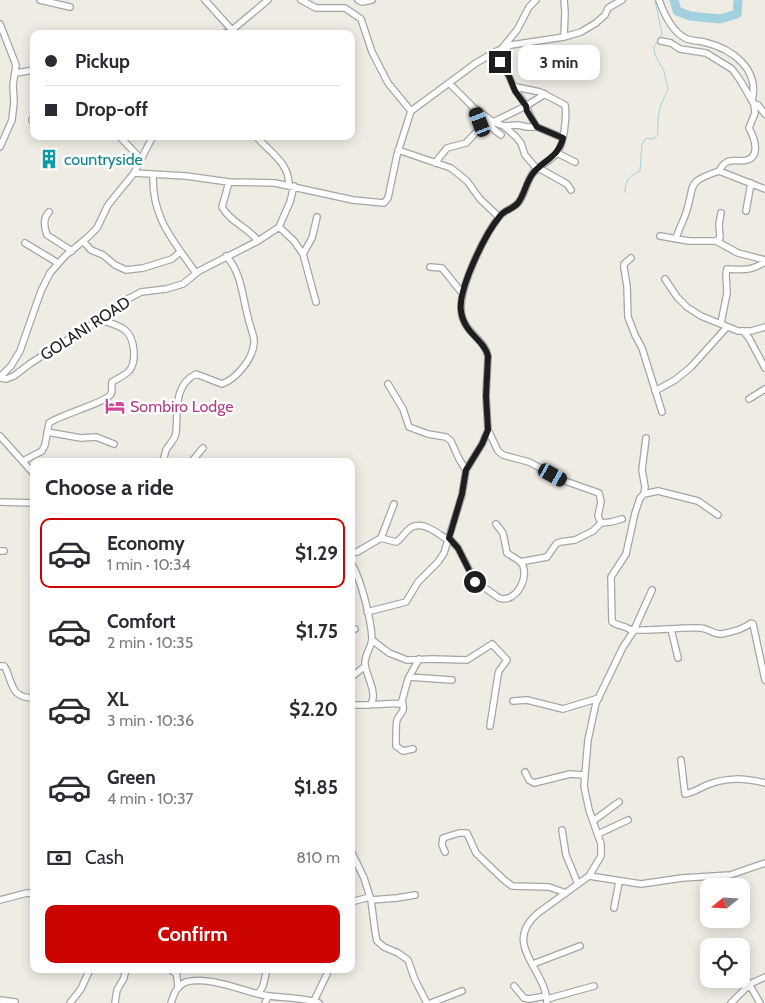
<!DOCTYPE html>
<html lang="en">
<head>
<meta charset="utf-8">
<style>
  :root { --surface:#fff; --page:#f2f2f3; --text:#2b2b33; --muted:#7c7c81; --line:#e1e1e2; --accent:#cc0400 }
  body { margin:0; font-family:Cabin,sans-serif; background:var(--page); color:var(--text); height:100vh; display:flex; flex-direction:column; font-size:19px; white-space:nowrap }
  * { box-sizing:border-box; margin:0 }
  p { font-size:16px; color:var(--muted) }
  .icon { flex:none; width:28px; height:28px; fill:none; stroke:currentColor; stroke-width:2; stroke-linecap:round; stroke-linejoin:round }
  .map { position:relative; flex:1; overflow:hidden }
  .panel { position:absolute; left:30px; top:458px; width:325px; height:515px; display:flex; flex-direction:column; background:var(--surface); border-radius:10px; box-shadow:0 2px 12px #0003 }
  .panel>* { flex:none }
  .banner { position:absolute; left:30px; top:30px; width:325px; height:110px; border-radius:10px; box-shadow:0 2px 12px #0003; display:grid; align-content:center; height:110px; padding:0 15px; background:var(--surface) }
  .needle { width:32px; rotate:252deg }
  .tools { position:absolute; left:700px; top:878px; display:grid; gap:10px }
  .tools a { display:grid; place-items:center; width:50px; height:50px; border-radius:10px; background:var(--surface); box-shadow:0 2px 12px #0003; font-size:25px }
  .end { position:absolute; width:22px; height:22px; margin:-11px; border:6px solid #1e1e1e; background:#fff; box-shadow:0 0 0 2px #fff }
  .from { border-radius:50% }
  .bubble { position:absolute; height:35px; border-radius:10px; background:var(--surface); box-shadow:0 2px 12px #0003; font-size:16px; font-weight:800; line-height:35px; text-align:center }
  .car { position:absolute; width:15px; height:30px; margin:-15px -8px; border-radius:6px; box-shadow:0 0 4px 1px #0007; background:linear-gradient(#222 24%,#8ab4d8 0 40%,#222 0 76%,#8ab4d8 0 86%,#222 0) }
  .banner b { display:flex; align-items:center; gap:18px; height:48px; font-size:19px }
  .banner b+b { border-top:1px solid var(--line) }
  .banner i { width:12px; height:12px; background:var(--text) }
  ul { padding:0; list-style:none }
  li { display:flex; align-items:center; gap:15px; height:70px; margin:0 10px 8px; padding:0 5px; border:2px solid transparent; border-radius:10px }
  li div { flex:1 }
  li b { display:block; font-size:19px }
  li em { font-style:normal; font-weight:800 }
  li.selected { border-color:var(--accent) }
  li>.icon { width:45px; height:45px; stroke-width:1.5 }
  h2 { padding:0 15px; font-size:22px; line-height:60px }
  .pay { display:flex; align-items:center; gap:12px; height:55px; padding:0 15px; font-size:19px }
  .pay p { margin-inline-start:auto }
  .primary-button { display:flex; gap:10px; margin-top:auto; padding:10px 15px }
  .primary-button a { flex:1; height:58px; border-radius:10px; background:var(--accent); color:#fff; font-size:20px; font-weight:800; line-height:58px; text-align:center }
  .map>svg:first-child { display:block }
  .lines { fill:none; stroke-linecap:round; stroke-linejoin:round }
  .stream { stroke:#a3d0de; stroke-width:1 }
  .river { stroke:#a3d0de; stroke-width:9 }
  .minor-casing { stroke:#a5a5a5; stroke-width:8 }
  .minor { stroke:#fff; stroke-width:5.5 }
  .route { stroke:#1e1e1e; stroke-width:6 }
  .labels { text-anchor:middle; stroke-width:5; stroke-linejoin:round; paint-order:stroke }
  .culture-label { font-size:16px; fill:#0d838f; stroke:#fff; text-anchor:start }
  .street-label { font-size:16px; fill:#1e1e1e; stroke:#fff }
  .hotel-label { font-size:16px; fill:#b23c85; stroke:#fff; text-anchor:start }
</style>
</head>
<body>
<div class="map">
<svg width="765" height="1003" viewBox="0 0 765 1003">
  <rect width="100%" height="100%" fill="#efece4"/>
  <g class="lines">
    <!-- stream -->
    <path class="stream" d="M625,192C625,179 630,176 640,171L642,144L646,138L654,139L658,134C657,117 659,105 668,90L664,71L655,55L654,47L662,34L655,0"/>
    <!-- river -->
    <path class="river" d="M674,0L677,11L690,16L720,19L737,14L738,0"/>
    <defs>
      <path id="minor" d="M40,0L70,7
        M205,0L232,30L239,34
        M301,0L316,8H345L361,19L372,52L388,83L411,111
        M358,0L362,2L372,0
        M564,0L565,12L564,37
        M659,0C664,14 672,31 685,38C691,41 698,41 704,42C733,49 760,69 752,101
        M0,24L16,65L13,85L14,102L12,120L0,147
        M223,34L232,30L268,0
        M661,41L671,43L680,49L706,53L732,69L740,80L754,104L755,113L749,128C754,137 761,156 747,160C741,162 733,159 727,162C723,164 721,167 719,171
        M503,47L517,30L529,7L536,0
        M16,73L34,70
        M513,85C516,93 522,98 526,106C529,113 532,120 537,127
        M754,104L758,105L765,114
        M476,109L493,122L526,106L545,94
        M32,120H34
        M487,124L501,135
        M491,126L493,122L504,126L518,125L527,127H537L563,138
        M504,126L516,137L521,143L525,155L537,169L542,170L567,184L571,190
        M119,136L141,159
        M256,136C270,153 289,162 289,185
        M398,150L451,168L467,181L480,199L499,217
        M557,153L575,162
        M435,163L447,148L466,143L481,127L472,106L450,84
        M134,173L186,176L229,182L275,183L353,200L384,203L388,198L397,155L411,111L476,63L497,51L511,45L564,37L581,32L596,23L605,15L608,8L622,0
        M153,175C152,219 173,240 196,273
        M229,182L222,207C231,223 248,227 258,241
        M294,186L290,202L279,227L294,241L303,254L316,302
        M746,211L751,183
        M49,212C43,218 44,227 47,235L72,251
        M660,236L689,241H716L720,238L719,224L721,213
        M676,239C678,230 683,222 686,213C696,184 684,183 719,171L765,189
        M83,241L91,250L103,255L115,265L126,270L143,268L172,259L180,252
        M716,241L738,253L765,260
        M25,243L58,263
        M303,254L312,238L317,217
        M631,258L624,264V268L627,286L628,317L635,335L642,348L662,412
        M430,267L442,268L462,293
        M665,279L677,297L687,307L701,316L738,331H751L765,327
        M721,323L727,293L726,274L727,269C744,270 750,271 765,262
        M743,331L749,338L765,368
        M0,377L11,366L20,351L41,291L50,273L65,256L88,237L97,228L108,205L134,173L153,136
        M0,378L6,379L14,376L31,363L99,320L124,301L141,292L166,289L183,284L199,271L258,241L279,227
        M388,384L403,409L409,427L428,434L446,437L451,441L459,459L466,470
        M655,391L675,380L691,367L727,327
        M749,399L765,389
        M488,430L498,451L503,455L529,462L565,481L599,493L601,502L598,516L601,523
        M47,432L81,438L96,437L114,444
        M0,436L34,474
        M23,461L42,451L45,445L49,423C60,415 107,402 111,394C113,390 111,386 112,382C118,378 124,376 129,371C137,362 135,338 125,330C118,325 108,322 99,320
        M163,461C164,458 165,453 166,450C169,444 175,440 176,433C178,412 173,385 196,374L222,384C236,379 253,359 254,343C255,336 249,325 248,317C242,296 242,273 226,256
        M192,461L203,448
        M644,494L645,487L642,470L646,438
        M0,502L34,503
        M601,523L611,522L622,519
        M381,538L394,504
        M449,538L458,548L475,581L499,598C516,604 531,576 521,562C517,559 511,556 507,553L503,533L496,524
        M0,551H4
        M351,553L357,552L381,538L396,542C402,539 403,534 408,530C420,518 437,533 448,540
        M520,562L547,557L556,544L560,542L575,540L593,531L601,523
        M351,563C361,578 371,620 372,638C372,647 364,655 365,664C366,676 379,695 370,705H351
        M367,612L406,602L418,582L438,562L444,553L462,495L466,470L482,444L488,430L486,396L488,356C484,337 461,332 461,308C461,284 484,236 499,217C504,210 513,209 518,203C525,195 526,182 533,173C540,165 550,161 557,153C564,144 567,116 565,105L540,92L516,87L513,85C507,71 502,62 488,56
        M671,629L678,658
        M351,630L355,629
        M634,630C656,631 678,627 700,628C708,628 714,635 722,634C732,632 744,629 751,623L753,624L765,680
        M633,632L652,590
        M372,640L389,653L407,660L432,659L467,660L492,644L507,660L499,671L498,675L490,726
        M0,666H4L6,669C13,686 12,698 34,698
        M353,676L365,666
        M409,677L452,680
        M402,701C406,713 400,712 397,720C396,722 396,743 396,746L403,751L413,749
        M513,701L527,700L563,709L599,698
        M372,704C379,706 390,702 399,704L402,701L408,679L419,659
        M681,760L685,794C693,793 700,788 707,785C727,777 744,778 765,783
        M525,772L529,780L534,783L570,774L584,775
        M593,821L619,802
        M562,830L566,855L578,884
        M598,834L628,820
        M351,851L364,878L371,900L375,931L377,941L384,947L398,953L408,960L415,980L427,1003
        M445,852L442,845L443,838L459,833H467L476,853L503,879L512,886L549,887L566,893
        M589,876L641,884L682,878L730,875L765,863
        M0,900L27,893L34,894
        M371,900L397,898L415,895
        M351,902L370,897
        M614,908L619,882
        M724,944L726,946
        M533,964L580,946
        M170,969L176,974
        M176,969L178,987
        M741,970L760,1003
        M514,986L524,998L529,999L546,996
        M258,994L263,986L267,969
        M547,999L594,986
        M0,1000L15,1002
        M314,1001L327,974V969
        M70,1003L81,989L90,969
        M115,1003L117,990L124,978L126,969
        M171,1003C174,994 176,986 186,982C207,976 238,989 258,994C278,999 300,996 319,1003
        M265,1003L268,996
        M431,1003L462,991
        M547,1003C546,968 501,945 538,913L589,876L601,856V844L589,810L584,786L588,740L596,703L623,647L633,632C627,625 619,627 612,622L611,577L626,554L635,513L640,498L644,494L658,491L698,501L718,515
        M731,1003L750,984L765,977"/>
    </defs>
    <!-- minor casing -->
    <use href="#minor" class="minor-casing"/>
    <!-- minor -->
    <use href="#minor" class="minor"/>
  </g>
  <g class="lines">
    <!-- route -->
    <path class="route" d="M475,582L458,548L449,538L462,494L466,470L482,444L488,430L486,396L488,356C484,339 464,334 461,311C458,289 485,234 500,216C505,210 513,209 518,203C525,194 526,181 534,172C545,160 559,156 563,138L537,127L527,111L526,106L515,91L509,76L500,62"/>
  </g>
  <!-- icons -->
  <defs>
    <symbol id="building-bare" viewBox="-9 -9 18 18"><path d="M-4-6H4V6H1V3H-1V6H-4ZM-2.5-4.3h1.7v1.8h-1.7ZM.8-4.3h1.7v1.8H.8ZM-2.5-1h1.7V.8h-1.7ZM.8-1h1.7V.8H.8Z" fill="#0f9aa8" stroke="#fff" stroke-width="2.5" paint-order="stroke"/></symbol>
    <symbol id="hotel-bare" viewBox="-9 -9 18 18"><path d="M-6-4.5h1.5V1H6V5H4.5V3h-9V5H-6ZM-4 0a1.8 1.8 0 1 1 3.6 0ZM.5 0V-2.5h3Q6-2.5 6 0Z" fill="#d1479c" stroke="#fff" stroke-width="2.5" paint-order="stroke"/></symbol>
  </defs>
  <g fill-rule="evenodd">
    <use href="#building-bare" x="35" y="145" width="28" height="28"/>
    <use href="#hotel-bare" x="101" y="392" width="28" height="28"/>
  </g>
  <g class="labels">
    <!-- culture labels -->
    <g class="culture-label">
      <text x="64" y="165">countryside</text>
    </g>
    <!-- street labels -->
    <g class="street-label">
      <text transform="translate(85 328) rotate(-33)" y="6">GOLANI ROAD</text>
    </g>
    <!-- hotel labels -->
    <g class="hotel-label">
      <text x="130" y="412">Sombiro Lodge</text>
    </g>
  </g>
</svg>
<div class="tools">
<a><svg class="needle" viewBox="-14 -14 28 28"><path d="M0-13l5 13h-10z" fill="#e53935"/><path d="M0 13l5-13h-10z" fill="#7c7c81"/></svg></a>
<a><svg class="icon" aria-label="locate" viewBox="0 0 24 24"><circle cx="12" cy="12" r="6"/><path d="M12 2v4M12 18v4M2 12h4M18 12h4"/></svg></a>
</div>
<i class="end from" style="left:475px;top:582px"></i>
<i class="end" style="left:500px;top:62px"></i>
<div class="bubble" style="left:518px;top:45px;width:82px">3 min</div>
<i class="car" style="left:480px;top:122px;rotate:339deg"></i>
<i class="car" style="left:553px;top:475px;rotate:119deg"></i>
<div class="banner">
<b><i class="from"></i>Pickup</b>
<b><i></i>Drop-off</b>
</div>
<section class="panel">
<h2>Choose a ride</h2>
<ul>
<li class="selected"><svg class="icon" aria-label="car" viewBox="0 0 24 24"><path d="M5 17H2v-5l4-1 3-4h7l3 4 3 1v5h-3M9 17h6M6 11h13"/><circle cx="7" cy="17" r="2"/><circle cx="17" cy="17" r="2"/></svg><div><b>Economy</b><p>1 min · 10:34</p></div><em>$1.29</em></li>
<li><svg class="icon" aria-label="car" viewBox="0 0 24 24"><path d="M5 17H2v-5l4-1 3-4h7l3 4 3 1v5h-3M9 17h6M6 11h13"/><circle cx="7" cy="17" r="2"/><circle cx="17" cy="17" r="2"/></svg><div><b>Comfort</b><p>2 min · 10:35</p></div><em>$1.75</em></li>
<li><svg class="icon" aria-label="car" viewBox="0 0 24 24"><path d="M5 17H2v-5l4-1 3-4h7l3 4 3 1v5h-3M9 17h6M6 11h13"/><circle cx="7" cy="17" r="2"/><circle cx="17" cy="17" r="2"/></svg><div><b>XL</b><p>3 min · 10:36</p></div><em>$2.20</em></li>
<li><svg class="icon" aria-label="car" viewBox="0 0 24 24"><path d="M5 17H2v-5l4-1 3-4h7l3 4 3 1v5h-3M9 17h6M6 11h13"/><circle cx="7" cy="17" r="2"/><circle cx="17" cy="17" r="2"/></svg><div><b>Green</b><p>4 min · 10:37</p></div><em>$1.85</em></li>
</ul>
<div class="pay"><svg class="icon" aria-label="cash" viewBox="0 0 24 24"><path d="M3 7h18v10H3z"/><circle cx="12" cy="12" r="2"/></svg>Cash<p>810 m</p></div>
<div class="primary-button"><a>Confirm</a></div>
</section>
</div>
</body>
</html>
